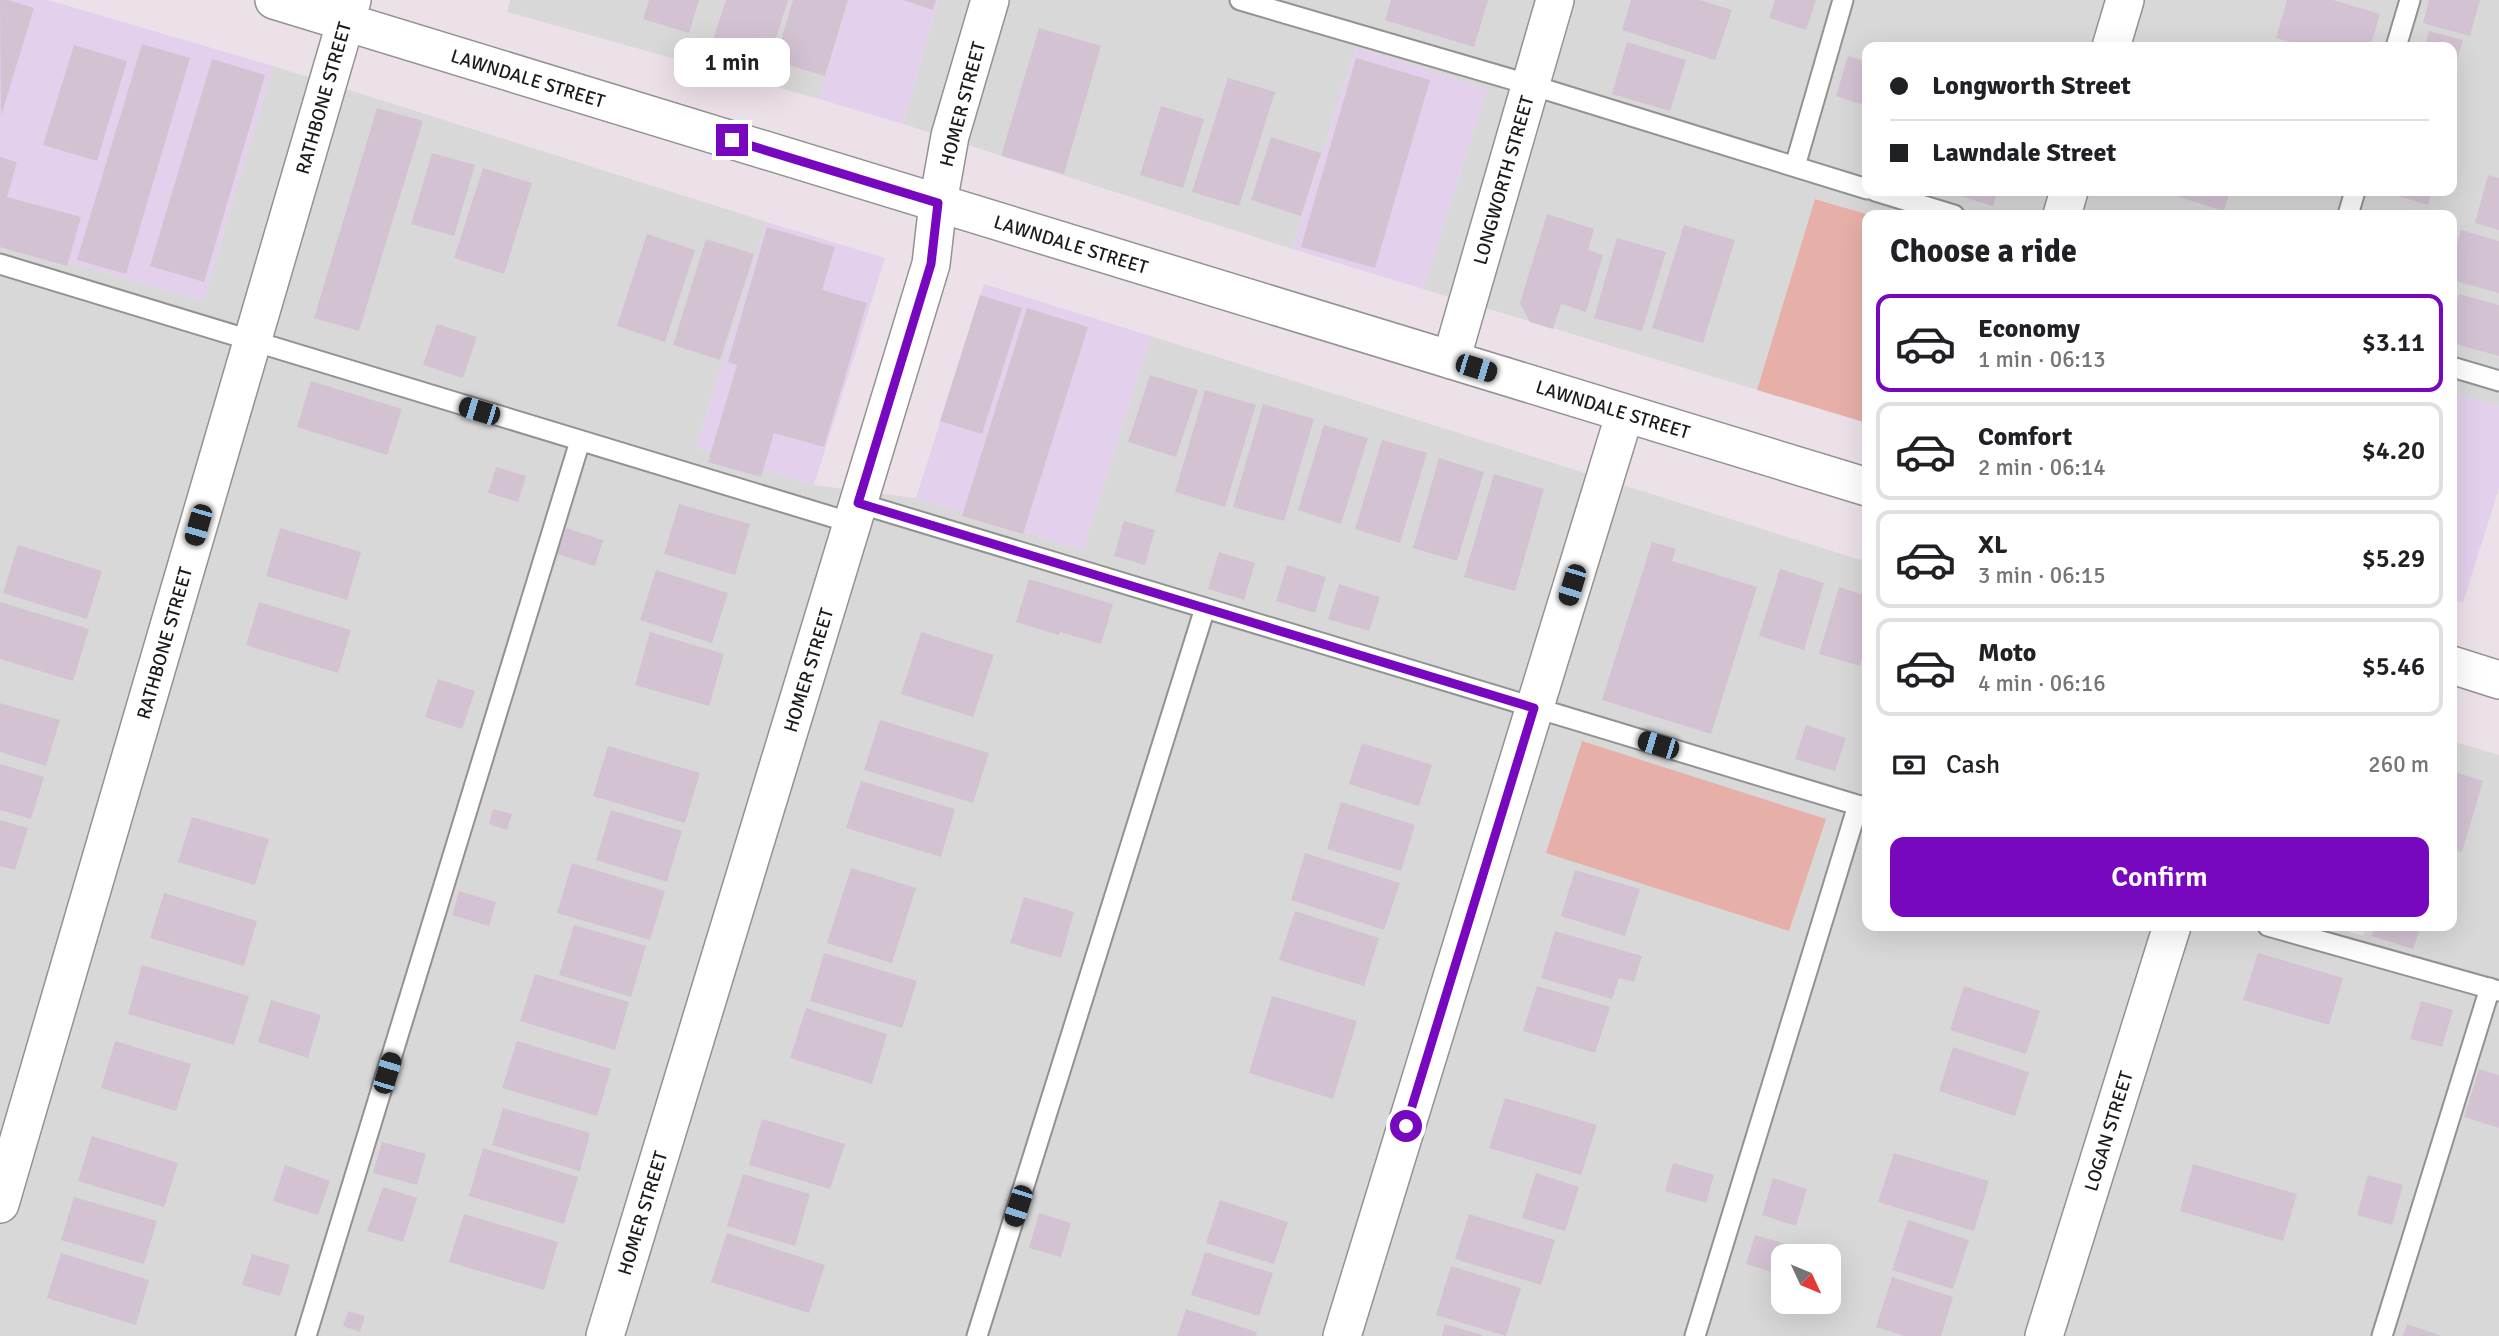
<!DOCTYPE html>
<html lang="en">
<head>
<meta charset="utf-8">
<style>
  :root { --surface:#fff; --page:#f2f2f2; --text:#202124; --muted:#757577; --line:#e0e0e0; --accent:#7808bf }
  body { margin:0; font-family:Signika,sans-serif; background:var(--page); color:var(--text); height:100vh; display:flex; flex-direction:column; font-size:26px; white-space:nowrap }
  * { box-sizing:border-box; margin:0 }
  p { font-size:23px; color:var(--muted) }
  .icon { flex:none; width:38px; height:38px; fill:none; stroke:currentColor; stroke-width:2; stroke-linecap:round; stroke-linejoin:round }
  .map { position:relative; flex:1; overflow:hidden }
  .details { position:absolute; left:1862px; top:210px; width:595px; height:721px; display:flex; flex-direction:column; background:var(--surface); border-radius:14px; box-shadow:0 7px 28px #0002 }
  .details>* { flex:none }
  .hud { position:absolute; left:1862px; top:42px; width:595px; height:154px; border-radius:14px; box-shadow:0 7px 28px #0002; display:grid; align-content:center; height:154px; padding:0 28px; background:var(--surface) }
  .needle { width:46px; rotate:134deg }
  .fabs { position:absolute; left:1771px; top:1244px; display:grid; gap:14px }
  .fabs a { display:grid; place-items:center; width:70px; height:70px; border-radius:14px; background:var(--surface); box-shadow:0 7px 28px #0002; font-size:35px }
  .end { position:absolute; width:32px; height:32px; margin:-16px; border:9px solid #7808bf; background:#fff; box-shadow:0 0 0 4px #fff }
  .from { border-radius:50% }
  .bubble { position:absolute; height:49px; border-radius:14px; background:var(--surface); box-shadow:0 7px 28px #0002; font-size:23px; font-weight:600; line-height:49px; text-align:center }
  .car { position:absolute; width:21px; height:42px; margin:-21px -10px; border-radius:9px; box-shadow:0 0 5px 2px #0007; background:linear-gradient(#222 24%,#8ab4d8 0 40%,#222 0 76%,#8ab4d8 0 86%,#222 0) }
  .hud b { display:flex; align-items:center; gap:24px; height:66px; font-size:26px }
  .hud b+b { border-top:2px solid var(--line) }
  .hud i { width:18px; height:18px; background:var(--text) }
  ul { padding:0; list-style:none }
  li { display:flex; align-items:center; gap:21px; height:98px; margin:0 14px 10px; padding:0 14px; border:4px solid var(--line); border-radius:14px }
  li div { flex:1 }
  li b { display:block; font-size:26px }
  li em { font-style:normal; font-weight:600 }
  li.on { border-color:var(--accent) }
  li>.icon { width:63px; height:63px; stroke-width:1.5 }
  h2 { padding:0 28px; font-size:32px; line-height:84px }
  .pay { display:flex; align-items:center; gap:18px; height:77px; padding:0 28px; font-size:26px }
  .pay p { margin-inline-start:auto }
  .cta { display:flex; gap:14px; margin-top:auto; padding:14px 28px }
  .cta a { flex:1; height:80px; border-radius:14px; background:var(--accent); color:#fff; font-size:28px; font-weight:600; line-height:80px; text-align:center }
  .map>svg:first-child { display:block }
  .residential { fill:#d9d8d9; fill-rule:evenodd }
  .commercial { fill:#e3d0ed }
  .grass { fill:#e6b0a8 }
  .building { fill:#d3c2d2 }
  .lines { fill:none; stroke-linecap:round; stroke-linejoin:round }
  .lane-casing { stroke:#929292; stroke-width:23 }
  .street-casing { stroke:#929292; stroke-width:40 }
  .lane { stroke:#fff; stroke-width:19 }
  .street { stroke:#fff; stroke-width:37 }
  .route { stroke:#7808bf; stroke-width:9 }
  .labels { text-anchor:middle; stroke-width:7; stroke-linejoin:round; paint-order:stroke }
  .street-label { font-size:19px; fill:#1b1b1b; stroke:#fff }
</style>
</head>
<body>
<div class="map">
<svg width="2499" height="1336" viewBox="0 0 2499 1336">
  <rect width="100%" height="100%" fill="#ede1e9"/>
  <!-- residential -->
  <path class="residential" d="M510,0H849L819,99L507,12Z
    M938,0H2499V407L2452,393V215H1870L1816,199L1757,390L1423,289L1487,89L1356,48L1292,249L903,124ZM1867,47H2452V191H1867Z
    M273,66L767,222L696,448L814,485L916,498L1083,550L1151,336L1867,562V926H2329L2363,936L2367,926H2452V741L2499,755V1336H0V242L203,301ZM1783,1256H1829V1302H1783Z"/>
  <!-- commercial -->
  <path class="commercial" d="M0,0H48L273,66L203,301L0,242Z
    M849,0H938L903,124L819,99Z
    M1356,48L1487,89L1423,289L1292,249Z
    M767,222L885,258L814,485L696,448Z
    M984,284L1151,336L1083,550L916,498Z
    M2452,393L2499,407V488L2463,603L2452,599Z"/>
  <!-- grass -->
  <path class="grass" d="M1815,199L1870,215H1867V423L1757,390Z
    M1582,741L1826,819L1789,931L1546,853Z"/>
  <!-- building -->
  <path class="building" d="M0,0H8L34,8L1,116Z
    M649,0H699L689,33L643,19Z
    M726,0H788L769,61L712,43Z
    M793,0H848L825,76L775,61Z
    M903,0H936L933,10Z
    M1391,0H1488L1474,47L1385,20Z
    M1631,0H1700L1732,10L1715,60L1622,30Z
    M1775,0H1816L1806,30L1769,18Z
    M2287,0H2333L2380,14L2370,47H2308L2276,38Z
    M2429,0H2480L2470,36L2423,23Z
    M1039,28L1101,46L1064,174L1001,156Z
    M2429,31L2463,40L2452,75V47H2425Z
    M1627,42L1686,60L1670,111L1612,94Z
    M142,44L190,58L126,274L77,260Z
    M74,45L127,61L97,161L43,145Z
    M1848,56L1867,62V106L1836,96Z
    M1356,58L1430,80L1375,268L1301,247Z
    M212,59L265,75L204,282L150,266Z
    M1228,78L1275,92L1239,206L1192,192Z
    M1161,106L1204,119L1183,188L1140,175Z
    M377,108L423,121L359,331L314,318Z
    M1271,137L1321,153L1301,216L1251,200Z
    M432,153L475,165L454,236L411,224Z
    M0,157L17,162L7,197L81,217L67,266L0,247Z
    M483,168L532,183L504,274L454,258Z
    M2488,175L2499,178V230L2475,223Z
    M1944,191H1998L1993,206Z
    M2160,191H2230L2224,211Z
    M2382,191H2432L2428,205Z
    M1547,214L1594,229L1588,250L1603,255L1586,312L1561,304L1553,329L1530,322L1520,303Z
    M1684,225L1735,240L1703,343L1652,328Z
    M767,227L835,247L822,290L867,303L824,447L774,433L761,477L708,462L737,365L728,362Z
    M2461,230L2499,241V293L2452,280V262Z
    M647,234L695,250L665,342L617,326Z
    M1617,238L1666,252L1642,331L1594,318Z
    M706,239L754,254L720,360L673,345Z
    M2459,294L2499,305V356L2452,343V320Z
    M980,295L1022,308L982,434L940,421Z
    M1027,308L1088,327L1023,534L962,516Z
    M437,324L477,337L463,378L423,365Z
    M1150,375L1198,390L1176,457L1128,442Z
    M311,381L402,409L387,455L297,427Z
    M1205,390L1256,405L1225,507L1175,492Z
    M1263,404L1314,419L1284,521L1233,507Z
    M1324,425L1368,438L1341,524L1298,510Z
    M1382,440L1427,453L1400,543L1355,529Z
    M1439,458L1484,472L1457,561L1413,548Z
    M496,467L526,476L518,502L488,493Z
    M1494,474L1544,489L1515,591L1464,577Z
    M679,504L750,524L735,575L664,554Z
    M1124,521L1155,530L1145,565L1114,556Z
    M280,528L361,552L347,600L266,576Z
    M566,528L603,540L595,566L557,554Z
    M1652,542L1676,549L1672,561L1757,587L1711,734L1602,700Z
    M18,545L102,571L87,619L3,593Z
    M1219,552L1255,563L1244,600L1208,589Z
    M1287,565L1326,577L1315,613L1276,601Z
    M1780,569L1824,583L1804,650L1759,636Z
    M656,570L728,593L712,643L640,620Z
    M1029,579L1113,604L1101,644L1060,632L1059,635L1016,622Z
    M1339,584L1380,597L1369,631L1328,619Z
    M1839,587L1867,596V640L1860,666L1819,654Z
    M0,602L89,629L73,681L0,659Z
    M259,602L351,630L338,673L246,645Z
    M650,632L724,654L709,706L635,685Z
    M921,632L994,655L973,717L901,694Z
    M438,679L475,691L462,729L425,717Z
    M0,703L60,720L46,766L0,752Z
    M880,720L989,753L973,803L864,770Z
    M1806,725L1846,738L1835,771L1795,759Z
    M1362,743L1432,765L1419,806L1349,784Z
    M608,746L700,773L685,823L593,796Z
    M0,764L44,777L31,819L0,810Z
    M2452,771L2483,781L2462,852L2452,849Z
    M861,781L955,809L941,857L846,828Z
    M1341,802L1415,825L1401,871L1327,849Z
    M493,809L512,814L507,830L489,824Z
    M611,810L682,831L667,882L596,860Z
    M192,817L269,839L255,885L178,862Z
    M0,820L28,828L15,870L0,866Z
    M1305,853L1400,883L1384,930L1291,900Z
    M572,863L665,891L650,940L557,913Z
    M851,868L916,888L892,963L827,943Z
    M1575,870L1640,889L1625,936L1561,916Z
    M459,891L496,902L489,926L452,915Z
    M164,893L257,921L244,966L150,938Z
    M1024,897L1074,912L1061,958L1010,943Z
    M1295,911L1379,938L1364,986L1279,960Z
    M574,925L646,946L631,997L559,975Z
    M2375,926H2421L2413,949L2372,936Z
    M1555,931L1642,956L1634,982L1619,978L1612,999L1541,978Z
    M824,953L917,981L902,1028L810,1001Z
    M2258,953L2343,978L2329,1025L2243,1000Z
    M142,965L249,996L234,1045L128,1014Z
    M535,974L629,1002L615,1050L520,1021Z
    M1537,986L1610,1007L1595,1053L1523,1031Z
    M1964,986L2040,1011L2026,1054L1950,1030Z
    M1272,996L1357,1021L1333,1099L1249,1073Z
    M271,1000L321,1015L308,1058L258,1042Z
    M2421,1001L2453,1010L2442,1047L2410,1039Z
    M806,1008L887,1034L872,1084L790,1058Z
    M115,1041L191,1064L176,1111L101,1088Z
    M517,1041L611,1069L597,1116L502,1088Z
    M1953,1047L2029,1072L2015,1116L1939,1091Z
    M2479,1069L2499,1075V1128L2464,1117Z
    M1505,1098L1597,1125L1581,1175L1489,1148Z
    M503,1108L590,1133L580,1171L492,1145Z
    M762,1119L845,1144L830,1189L749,1165Z
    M92,1136L178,1163L164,1207L78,1181Z
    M382,1142L426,1154L417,1185L373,1173Z
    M483,1148L578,1177L564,1224L469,1196Z
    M1894,1153L1989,1181L1974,1231L1878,1202Z
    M1673,1163L1714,1175L1706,1203L1665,1191Z
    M2193,1164L2297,1194L2283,1241L2180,1211Z
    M285,1165L330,1181L318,1215L273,1201Z
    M1536,1173L1579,1187L1565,1231L1522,1218Z
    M743,1174L810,1194L795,1246L727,1226Z
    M2368,1175L2403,1185L2392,1225L2357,1215Z
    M1773,1178L1807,1189L1796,1226L1762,1215Z
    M383,1187L417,1198L403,1242L367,1231Z
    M74,1197L157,1221L144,1264L61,1240Z
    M1220,1200L1288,1222L1274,1264L1206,1243Z
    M1039,1213L1071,1223L1061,1257L1029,1248Z
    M464,1214L558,1242L544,1290L449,1262Z
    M1469,1214L1555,1240L1541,1285L1455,1259Z
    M1908,1220L1969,1240L1953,1289L1892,1270Z
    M727,1233L825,1265L809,1313L711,1282Z
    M1755,1235L1789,1245L1786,1256H1783L1781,1275L1746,1264Z
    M1205,1252L1273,1273L1259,1316L1191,1295Z
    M61,1253L149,1280L136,1325L47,1298Z
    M252,1254L290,1265L280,1296L242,1285Z
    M1451,1266L1521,1288L1506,1336L1436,1315Z
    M1892,1277L1953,1297L1941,1336H1905L1876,1327Z
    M1186,1309L1257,1332L1256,1336H1177Z
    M348,1311L365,1316L360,1332L343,1326Z
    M1445,1324L1482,1335V1336H1442Z
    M2407,1324L2442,1336H2403Z"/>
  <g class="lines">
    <defs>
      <path id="lane" d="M1240,0L1531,85L1867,189
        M2396,47L2410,0
        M1795,166L1843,0
        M1875,191L1954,215
        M2348,215L2355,191
        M0,264L852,523
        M2452,367L2499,381
        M858,503L1867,808
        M2268,926L2499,991
        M306,1336L580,441
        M977,1336L1205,608
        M1695,1336L1858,805
        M2382,1336L2490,988"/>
      <path id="street" d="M274,0L1867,487
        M2111,47L2125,0
        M2062,215L2069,191
        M1451,360L1555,0
        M2452,665L2499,680
        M0,1204L352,0
        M605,1336L931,264L938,203L950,136L990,0
        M1342,1336L1625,413
        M2044,1336L2172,926"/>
    </defs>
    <!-- lane casing -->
    <use href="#lane" class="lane-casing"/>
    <!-- street casing -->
    <use href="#street" class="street-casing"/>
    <!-- lane -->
    <use href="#lane" class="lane"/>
    <!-- street -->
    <use href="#street" class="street"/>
  </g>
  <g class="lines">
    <!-- route -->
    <path class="route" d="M732,140L938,203L931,264L858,503L1534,708L1406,1126"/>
  </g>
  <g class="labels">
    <!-- street labels -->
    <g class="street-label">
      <text transform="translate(528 78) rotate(17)" y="7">LAWNDALE STREET</text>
      <text transform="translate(323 98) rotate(-74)" y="7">RATHBONE STREET</text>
      <text transform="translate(962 104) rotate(-75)" y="7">HOMER STREET</text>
      <text transform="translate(1503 180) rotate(-74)" y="7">LONGWORTH STREET</text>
      <text transform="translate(1071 244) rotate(17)" y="7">LAWNDALE STREET</text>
      <text transform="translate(1613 409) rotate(17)" y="7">LAWNDALE STREET</text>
      <text transform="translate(164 643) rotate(-74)" y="7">RATHBONE STREET</text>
      <text transform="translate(808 670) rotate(-73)" y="7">HOMER STREET</text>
      <text transform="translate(2108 1131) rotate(-73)" y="7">LOGAN STREET</text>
      <text transform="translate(642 1213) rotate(-73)" y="7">HOMER STREET</text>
    </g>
  </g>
</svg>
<div class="fabs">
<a><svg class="needle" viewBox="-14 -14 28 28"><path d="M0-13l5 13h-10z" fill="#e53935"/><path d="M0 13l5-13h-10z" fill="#757577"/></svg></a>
</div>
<i class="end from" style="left:1406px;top:1126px"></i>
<i class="end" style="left:732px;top:140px"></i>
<div class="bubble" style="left:674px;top:38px;width:116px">1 min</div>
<i class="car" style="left:1476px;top:368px;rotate:107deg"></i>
<i class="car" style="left:479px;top:411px;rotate:287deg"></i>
<i class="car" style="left:198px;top:525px;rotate:196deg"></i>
<i class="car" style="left:1572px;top:585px;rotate:197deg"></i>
<i class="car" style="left:1658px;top:745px;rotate:287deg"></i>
<i class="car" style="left:387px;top:1073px;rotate:17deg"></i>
<i class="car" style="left:1018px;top:1206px;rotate:198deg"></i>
<div class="hud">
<b><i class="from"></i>Longworth Street</b>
<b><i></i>Lawndale Street</b>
</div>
<section class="details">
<h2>Choose a ride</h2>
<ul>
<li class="on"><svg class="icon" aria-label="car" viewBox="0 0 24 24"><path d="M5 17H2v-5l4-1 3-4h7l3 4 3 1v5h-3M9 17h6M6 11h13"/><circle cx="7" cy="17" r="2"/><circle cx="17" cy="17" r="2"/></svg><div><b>Economy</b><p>1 min · 06:13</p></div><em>$3.11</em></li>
<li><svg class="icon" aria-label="car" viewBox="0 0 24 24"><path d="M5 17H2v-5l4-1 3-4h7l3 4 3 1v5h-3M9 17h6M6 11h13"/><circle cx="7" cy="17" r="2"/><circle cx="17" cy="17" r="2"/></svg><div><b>Comfort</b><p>2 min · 06:14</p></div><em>$4.20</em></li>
<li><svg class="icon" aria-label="car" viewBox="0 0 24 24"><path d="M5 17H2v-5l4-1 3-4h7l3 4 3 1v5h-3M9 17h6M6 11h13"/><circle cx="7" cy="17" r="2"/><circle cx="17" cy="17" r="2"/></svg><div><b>XL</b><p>3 min · 06:15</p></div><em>$5.29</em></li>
<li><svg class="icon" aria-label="car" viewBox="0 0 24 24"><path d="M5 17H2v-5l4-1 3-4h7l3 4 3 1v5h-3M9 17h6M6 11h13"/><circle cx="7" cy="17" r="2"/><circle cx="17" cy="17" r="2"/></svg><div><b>Moto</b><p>4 min · 06:16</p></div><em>$5.46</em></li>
</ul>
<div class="pay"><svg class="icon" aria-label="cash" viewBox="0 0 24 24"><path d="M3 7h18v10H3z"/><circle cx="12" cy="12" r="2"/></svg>Cash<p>260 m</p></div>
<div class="cta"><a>Confirm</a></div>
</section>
</div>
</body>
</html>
